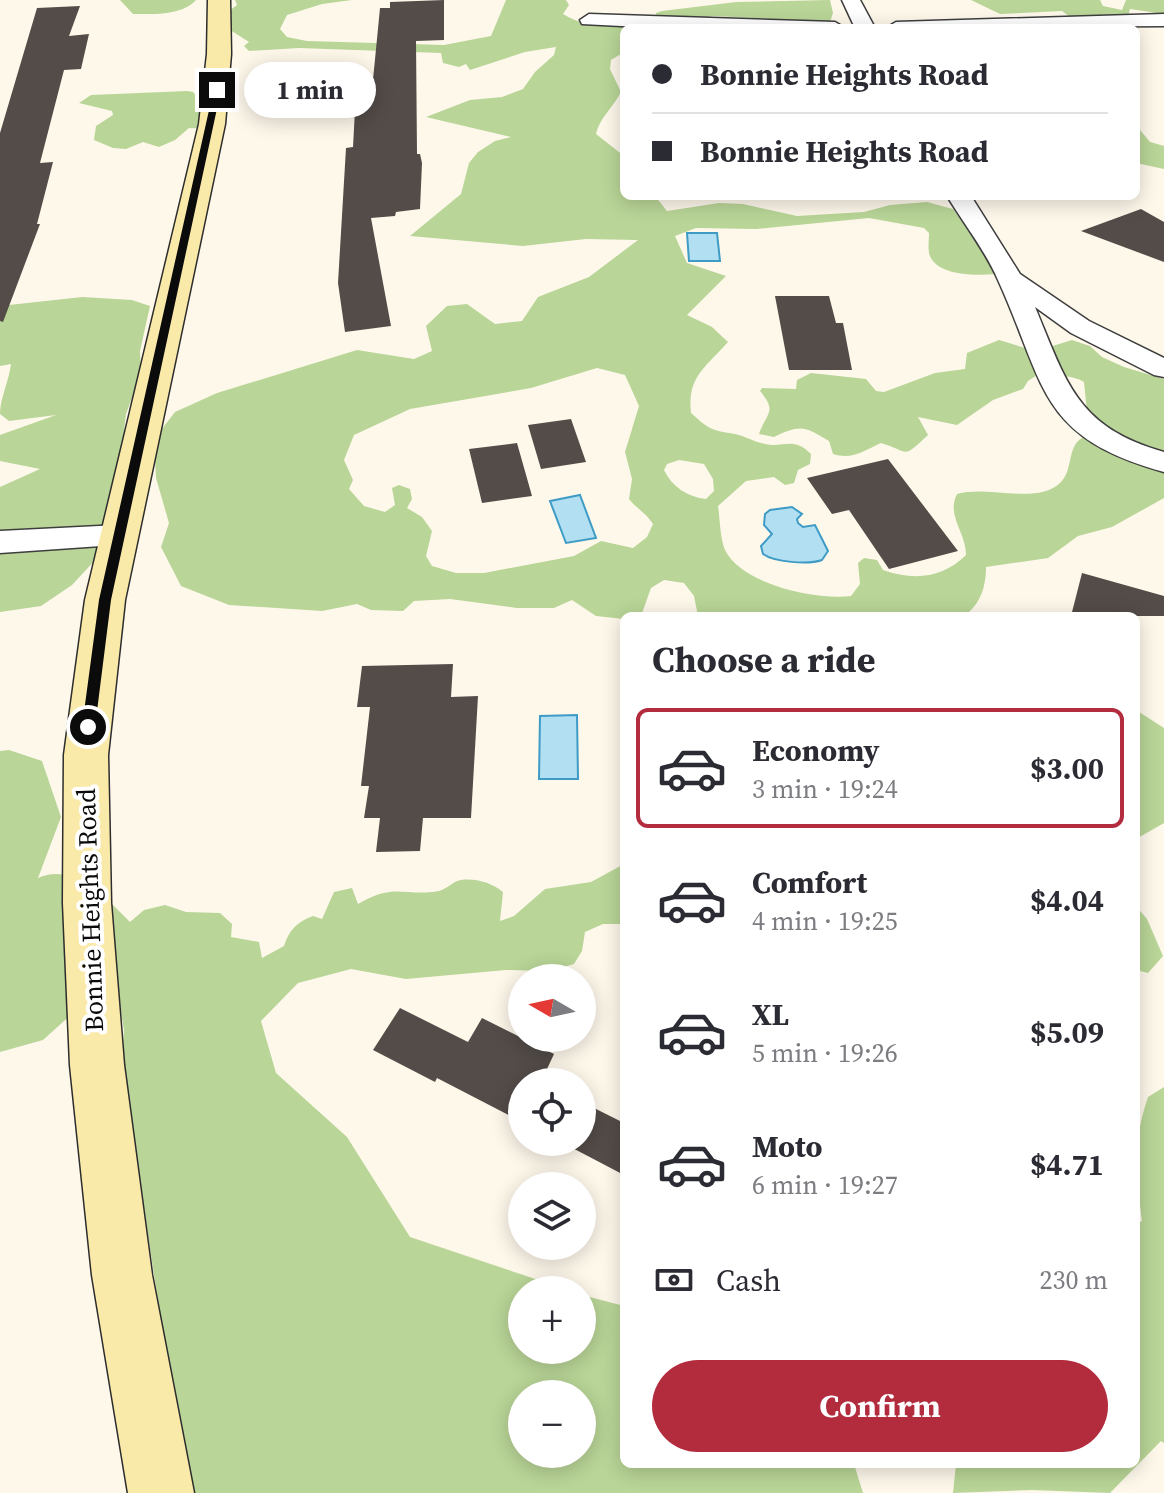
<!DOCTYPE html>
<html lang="en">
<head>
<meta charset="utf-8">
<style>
  :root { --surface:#fff; --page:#f7f7f7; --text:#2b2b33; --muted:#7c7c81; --line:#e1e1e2; --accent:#b22c3e }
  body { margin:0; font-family:"Source Serif 4",serif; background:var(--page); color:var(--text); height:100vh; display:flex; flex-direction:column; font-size:30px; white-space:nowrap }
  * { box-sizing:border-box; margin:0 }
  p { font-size:26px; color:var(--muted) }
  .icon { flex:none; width:44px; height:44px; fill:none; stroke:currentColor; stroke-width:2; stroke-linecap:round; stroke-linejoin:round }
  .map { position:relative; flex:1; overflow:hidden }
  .sheet { position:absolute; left:620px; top:612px; width:520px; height:856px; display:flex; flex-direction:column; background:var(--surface); border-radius:12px; box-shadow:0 4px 20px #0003 }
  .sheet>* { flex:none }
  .banner { position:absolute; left:620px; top:24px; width:520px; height:176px; border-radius:12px; box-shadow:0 4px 20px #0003; display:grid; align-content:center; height:176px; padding:0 32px; background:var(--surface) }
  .needle { width:52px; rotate:279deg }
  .buttons { position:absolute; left:508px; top:964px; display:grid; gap:16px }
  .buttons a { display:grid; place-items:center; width:88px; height:88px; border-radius:50%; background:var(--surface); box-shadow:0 4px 20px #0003; font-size:40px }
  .end { position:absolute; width:36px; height:36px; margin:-18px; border:10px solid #0b0b0b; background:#fff; box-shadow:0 0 0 4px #fff }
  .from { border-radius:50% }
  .bubble { position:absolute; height:56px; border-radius:28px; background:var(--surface); box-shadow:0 4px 20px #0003; font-size:26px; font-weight:700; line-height:56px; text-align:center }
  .banner b { display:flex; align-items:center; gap:28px; height:76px; font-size:30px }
  .banner b+b { border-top:2px solid var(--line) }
  .banner i { width:20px; height:20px; background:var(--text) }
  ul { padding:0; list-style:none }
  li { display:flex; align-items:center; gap:24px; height:120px; margin:0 16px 12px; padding:0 16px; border:4px solid transparent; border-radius:12px }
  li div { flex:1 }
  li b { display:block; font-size:30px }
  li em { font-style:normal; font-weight:700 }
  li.selected { border-color:var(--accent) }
  li>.icon { width:72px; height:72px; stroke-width:1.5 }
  h2 { padding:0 32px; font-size:36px; line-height:96px }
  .pay { display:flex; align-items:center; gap:20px; height:88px; padding:0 32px; font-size:30px }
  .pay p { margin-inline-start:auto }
  .action { display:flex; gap:16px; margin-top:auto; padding:16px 32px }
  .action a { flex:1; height:92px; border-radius:48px; background:var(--accent); color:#fff; font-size:32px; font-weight:700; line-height:92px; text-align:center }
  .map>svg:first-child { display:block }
  .forest { fill:#b9d597; fill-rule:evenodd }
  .water { fill:#b2e0f2; stroke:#3e9bc5; stroke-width:2 }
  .building { fill:#534c48 }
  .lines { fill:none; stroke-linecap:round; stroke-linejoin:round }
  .street-casing { stroke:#3e3e3e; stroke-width:3 }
  .secondary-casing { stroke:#2d2d2d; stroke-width:3 }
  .street { fill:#fff; fill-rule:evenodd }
  .secondary { fill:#faeaa9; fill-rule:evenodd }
  .route { fill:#0b0b0b }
  .labels { text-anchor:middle; stroke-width:8; stroke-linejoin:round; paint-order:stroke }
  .street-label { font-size:26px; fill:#0b0b0b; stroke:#fff }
</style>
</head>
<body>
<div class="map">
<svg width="1164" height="1493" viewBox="0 0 1164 1493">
  <rect width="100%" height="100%" fill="#fef8eb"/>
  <!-- forest -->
  <path class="forest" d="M120,0H196C182,16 152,14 133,14Z
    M235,0H352L322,4L287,15L280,29L287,37L307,41L444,45L491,36L506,0H566L569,5L563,14C594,33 623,24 657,19L656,13L662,11L736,2L830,0L833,13L830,22L713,16L672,22L684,28H624V52L611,60L610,69L621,92C614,106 599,119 596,134L624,156V196H655L667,211L719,203L743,204L797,216L864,212L890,205L927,202L953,209L1002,273C983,276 935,278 929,253C928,247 929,239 929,233L924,228L869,218L756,229L696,228L675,236L687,263L726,276L687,315L712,327L728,342C705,368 687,377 691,413C710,430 711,430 735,434C745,436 754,442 765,444C784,448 793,436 811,454L810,464L798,470L794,483L785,485L774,477L746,481L718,506C720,519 720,538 725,550C742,585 817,600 851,596L860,584L858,563L864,558L877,560L883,570C914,581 943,578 966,555C966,532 946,516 957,494C989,485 1037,505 1060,483C1075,469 1065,444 1086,436L1164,464V498L1112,527L1078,536L1048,558L986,567C986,586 981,604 964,616H698L694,596L684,583L664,580L651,588L641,616H624V619L596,616L572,600L554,608H517L450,599L414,601L403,611L371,610L357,604L322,611L229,605L181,586L161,547L169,523L156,478L154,439L175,412L217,393L357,350L414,359L432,351L426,326L447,306L467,304L495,324L522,321L538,297L589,277L638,240L586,239L523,246L410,236L461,194L469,163L478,152L495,141L511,137L426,117L470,100L502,97L523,89L535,72L554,55L556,47L525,52L470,70L466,64L459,67L443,63L441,53L299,48L249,51L244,46L249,42L227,28L229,11L237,5ZM597,368L625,375L639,406L625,452L632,479L629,499C637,509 646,513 653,524L647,537L633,548L601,541L574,556L484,573H456L432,566L426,556L432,531L422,517L407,508L412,499L410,489L399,485L392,488L395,505L385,512L364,506L349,489L353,480L344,460L354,435L410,409L531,388ZM679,460L704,464L713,479L714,491L706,499C688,497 672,487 664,470L667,464Z
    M971,0H1100L1103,6L1122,10L1126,0H1164V14L1130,9L1128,17L1116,25L1120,28H1074V20L1062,11L1000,14Z
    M187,91L193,92L198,98L211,97L226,114C219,126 202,129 189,128L175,140L159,147L143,142L126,149L113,148L94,140L96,126L113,115L112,111L79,103L91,95Z
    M1136,125L1150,142L1164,146V169L1136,163L1139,157L1136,151Z
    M82,297L132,300L150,306L140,351L141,373L126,414L117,487L99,556L72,585L41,606L0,612V487L40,469L0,461V435L56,415L9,421L0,414C0,398 9,381 11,364L0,366V306Z
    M999,340L1025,348L1030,353L1072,340L1090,346L1102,357L1124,367L1164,379V456L1137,451L1087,412L1084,382C1074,375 1057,377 1045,370L1028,381L1023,389L993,400L957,425L918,417L928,435C901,460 911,452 881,443C863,451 853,460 833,454L829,441C805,426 800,424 774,437L759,434C766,413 778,412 760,391L762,388L796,389L797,380L811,373L866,379L876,391L884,392L935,373L965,369L967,353Z
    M1136,710L1164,728V823L1136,839Z
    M9,750L42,761L61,817L38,878C73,862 107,899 130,922L144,910L165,905L186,912L220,913L232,924L231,937L259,942L262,958L284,946C289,930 297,922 313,916L322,919L334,892L352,888L358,904C395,882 405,897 439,891C447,889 453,881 461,880C476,878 492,883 503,892L500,921L514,916L545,889L591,882L624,864V924H603L585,932L582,951L574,964L549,971L506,970L406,979L351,969L298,983L261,1021L276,1073L347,1137L410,1237L568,1290H522V1350H582V1295L624,1306V1464H854L863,1493H187L122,1063L124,1030L115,975L43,1040L0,1052V751ZM522,1394H582V1454H522Z
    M1136,906L1147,919L1163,956L1148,973L1136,970Z
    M1164,1087V1443L1161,1441L1110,1493L1032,1490L953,1493L956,1464H1136V1224L1142,1221C1136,1173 1132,1144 1148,1097Z"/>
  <!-- water -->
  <path class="water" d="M687,233H717L720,261H689Z
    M580,495L596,538L566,543L550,501Z
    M792,507L802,514L797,519L798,523L803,527L815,525L828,551L822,560C808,565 774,562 763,554L761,546L772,534L764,525L765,514L770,510Z
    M577,715L578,779H539L540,716Z"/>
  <!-- building -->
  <path class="building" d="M444,0V40L416,41L417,154H420L422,163L420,209L396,212L395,216L371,218L391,326L345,332L338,283L346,148L353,147L356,91L372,90L380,8H390V2Z
    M80,6L69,36L89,34L81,69L64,70L40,163L53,162L37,224H40L3,322L0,321V133L37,8Z
    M1141,209L1164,222V262L1081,231Z
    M775,296H829L836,323H843L852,370H789Z
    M571,419L586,462L541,469L528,425Z
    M517,443L532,496L482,503L469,449Z
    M888,459L958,551L889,569L849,510L832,514L807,478Z
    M1082,573L1164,596V616H1071Z
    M453,664L451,697L478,696L471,818H423L420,851L376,852L380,818H364L369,786H361L370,707H357L362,666Z
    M400,1008L468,1042L482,1018L554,1054L541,1082H522V1122L437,1078L435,1082L373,1050Z
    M582,1102L624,1123V1175L561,1142H582Z"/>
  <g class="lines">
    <defs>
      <path id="street" d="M842,0H860L875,28H855Z
        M589,14L835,22L845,28H660L582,24L580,20Z
        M1164,14V26L886,28L896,22Z
        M947,196H971L1020,274L1089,321L1164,358V377L1154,375L1071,333L1035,307C1067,384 1077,427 1164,452V472C1037,437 1046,385 998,280C985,250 964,224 947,196Z
        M119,525L130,528L135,536L130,544L0,553V531Z"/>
      <path id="secondary" d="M208,0H230L231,54L225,124L125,600L108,755L111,903L124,1065L152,1275L194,1493H128L92,1275L70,1065L63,903L64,755L85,600L199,124L207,54Z"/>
    </defs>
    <!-- street casing -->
    <use href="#street" class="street-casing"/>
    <!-- secondary casing -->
    <use href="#secondary" class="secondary-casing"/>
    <!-- street -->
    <use href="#street" class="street"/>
    <!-- secondary -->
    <use href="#secondary" class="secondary"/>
  </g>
  <!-- route -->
  <path class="route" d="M214,88L221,90L111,600L95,727L88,732L82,727L99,600Z"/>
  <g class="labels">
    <!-- street labels -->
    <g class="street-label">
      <text transform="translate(90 910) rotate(-92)" y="9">Bonnie Heights Road</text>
    </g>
  </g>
</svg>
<div class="buttons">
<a><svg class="needle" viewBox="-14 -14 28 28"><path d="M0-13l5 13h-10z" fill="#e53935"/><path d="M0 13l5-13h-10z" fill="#7c7c81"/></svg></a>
<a><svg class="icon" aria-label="locate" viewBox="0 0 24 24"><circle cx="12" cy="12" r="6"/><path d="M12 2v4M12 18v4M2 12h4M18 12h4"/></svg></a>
<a><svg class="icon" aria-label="layers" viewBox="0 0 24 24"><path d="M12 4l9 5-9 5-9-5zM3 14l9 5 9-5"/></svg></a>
<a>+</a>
<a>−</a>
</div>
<i class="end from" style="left:88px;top:727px"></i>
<i class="end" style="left:217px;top:90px"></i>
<div class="bubble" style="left:244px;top:62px;width:132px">1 min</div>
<div class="banner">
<b><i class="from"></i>Bonnie Heights Road</b>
<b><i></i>Bonnie Heights Road</b>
</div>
<section class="sheet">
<h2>Choose a ride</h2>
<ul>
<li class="selected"><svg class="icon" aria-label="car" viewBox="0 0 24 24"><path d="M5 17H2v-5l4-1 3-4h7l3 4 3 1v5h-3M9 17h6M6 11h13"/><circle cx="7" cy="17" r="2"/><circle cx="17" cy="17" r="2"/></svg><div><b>Economy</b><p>3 min · 19:24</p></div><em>$3.00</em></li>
<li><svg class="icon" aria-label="car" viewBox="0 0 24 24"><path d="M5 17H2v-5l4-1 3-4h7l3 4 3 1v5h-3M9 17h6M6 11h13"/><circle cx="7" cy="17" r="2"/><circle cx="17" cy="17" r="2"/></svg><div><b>Comfort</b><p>4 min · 19:25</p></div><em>$4.04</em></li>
<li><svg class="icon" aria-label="car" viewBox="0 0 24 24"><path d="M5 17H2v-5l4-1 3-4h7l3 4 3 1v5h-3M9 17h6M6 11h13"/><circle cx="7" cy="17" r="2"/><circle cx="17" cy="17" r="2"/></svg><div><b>XL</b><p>5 min · 19:26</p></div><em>$5.09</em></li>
<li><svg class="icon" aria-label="car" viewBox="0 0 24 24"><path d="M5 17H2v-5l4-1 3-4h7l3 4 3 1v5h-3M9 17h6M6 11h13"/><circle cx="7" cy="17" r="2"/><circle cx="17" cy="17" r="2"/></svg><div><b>Moto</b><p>6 min · 19:27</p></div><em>$4.71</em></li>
</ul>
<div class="pay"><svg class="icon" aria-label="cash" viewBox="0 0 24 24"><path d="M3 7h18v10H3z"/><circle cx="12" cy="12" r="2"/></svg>Cash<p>230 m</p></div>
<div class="action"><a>Confirm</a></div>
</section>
</div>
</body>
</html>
